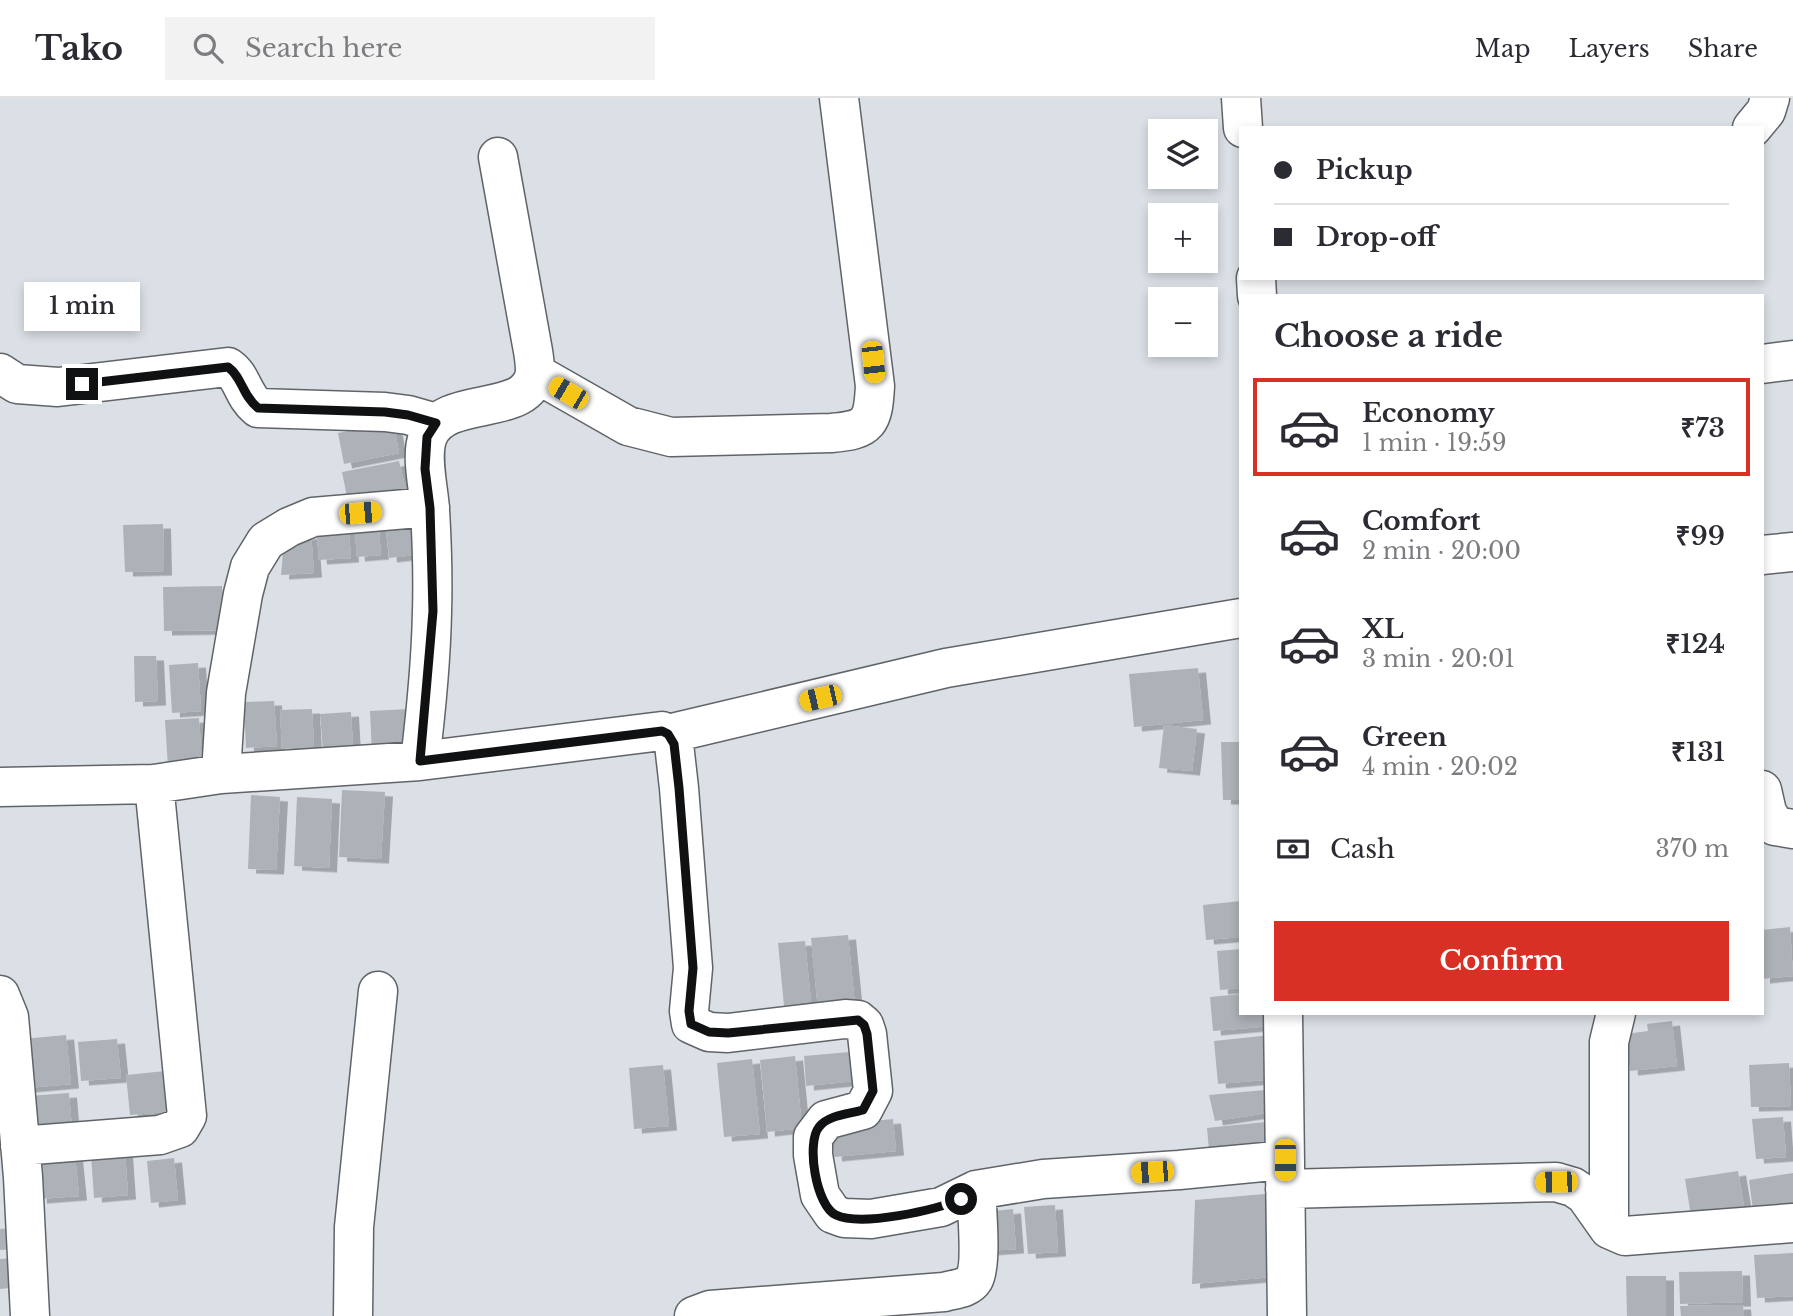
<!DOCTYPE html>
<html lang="en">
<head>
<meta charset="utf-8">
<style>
  :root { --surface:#fff; --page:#f2f2f3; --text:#2b2b33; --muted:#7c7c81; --line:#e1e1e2; --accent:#d93025 }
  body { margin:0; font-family:"Libre Baskerville",serif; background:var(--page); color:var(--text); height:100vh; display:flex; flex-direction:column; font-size:26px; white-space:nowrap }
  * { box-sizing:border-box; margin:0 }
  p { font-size:23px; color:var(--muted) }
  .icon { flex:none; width:38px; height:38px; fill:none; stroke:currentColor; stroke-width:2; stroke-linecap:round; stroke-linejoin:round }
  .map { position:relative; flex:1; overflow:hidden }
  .sheet { position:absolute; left:1239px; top:196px; width:525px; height:721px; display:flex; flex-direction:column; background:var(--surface); border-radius:0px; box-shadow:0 4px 10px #0003 }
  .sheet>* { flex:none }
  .hud { position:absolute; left:1239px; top:28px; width:525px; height:154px; border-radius:0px; box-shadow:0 4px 10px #0003; display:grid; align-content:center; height:154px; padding:0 35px; background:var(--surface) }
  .tools { position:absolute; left:1148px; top:21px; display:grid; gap:14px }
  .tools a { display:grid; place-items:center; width:70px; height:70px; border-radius:0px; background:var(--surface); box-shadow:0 4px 10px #0003; font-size:35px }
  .end { position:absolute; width:32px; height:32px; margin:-16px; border:9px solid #0f1113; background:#fff; box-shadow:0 0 0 4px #fff }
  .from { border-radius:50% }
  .bubble { position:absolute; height:49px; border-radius:0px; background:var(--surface); box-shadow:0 4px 10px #0003; font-size:23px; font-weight:600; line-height:49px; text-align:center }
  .car { position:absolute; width:21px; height:42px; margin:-21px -10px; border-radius:9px; box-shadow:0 0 5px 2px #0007; background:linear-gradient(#f5c518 24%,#345 0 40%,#f5c518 0 76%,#345 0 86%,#f5c518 0) }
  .hud b { display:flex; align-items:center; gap:24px; height:66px; font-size:26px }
  .hud b+b { border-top:2px solid var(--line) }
  .hud i { width:18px; height:18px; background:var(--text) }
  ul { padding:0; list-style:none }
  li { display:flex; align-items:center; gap:21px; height:98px; margin:0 14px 10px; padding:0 21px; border:4px solid transparent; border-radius:0px }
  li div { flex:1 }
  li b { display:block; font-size:26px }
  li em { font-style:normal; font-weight:600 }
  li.active { border-color:var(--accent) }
  li>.icon { width:63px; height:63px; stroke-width:1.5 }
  h2 { padding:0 35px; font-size:32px; line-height:84px }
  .pay { display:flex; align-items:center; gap:18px; height:77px; padding:0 35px; font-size:26px }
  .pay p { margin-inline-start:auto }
  .cta { display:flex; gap:14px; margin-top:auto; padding:14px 35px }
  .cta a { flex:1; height:80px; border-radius:0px; background:var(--accent); color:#fff; font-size:28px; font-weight:600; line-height:80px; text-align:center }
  header { display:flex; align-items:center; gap:42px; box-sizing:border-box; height:98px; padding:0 35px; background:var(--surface); border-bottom:2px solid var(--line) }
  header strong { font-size:33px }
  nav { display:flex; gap:38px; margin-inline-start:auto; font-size:24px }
  .search { width:490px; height:63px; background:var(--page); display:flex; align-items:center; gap:18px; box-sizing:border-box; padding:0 24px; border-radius:0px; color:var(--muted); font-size:26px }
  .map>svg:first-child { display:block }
  .building { fill:#adb2b8; filter:url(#shadow) }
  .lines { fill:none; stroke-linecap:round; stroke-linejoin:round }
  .minor-casing { stroke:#606469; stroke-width:41 }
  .minor { stroke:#fff; stroke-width:38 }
  .route { stroke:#0f1113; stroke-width:9 }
</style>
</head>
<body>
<header>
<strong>Tako</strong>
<div class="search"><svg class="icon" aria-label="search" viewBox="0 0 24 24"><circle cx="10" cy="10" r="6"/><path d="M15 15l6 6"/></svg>Search here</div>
<nav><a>Map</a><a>Layers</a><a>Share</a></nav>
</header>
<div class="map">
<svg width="1793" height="1218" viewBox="0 0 1793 1218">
  <defs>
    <filter id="shadow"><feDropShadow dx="8" dy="4.5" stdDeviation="0" flood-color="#0004"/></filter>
  </defs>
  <rect width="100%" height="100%" fill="#dbe0e6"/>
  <!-- building -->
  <path class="building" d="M393,324L399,355L344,366L338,335Z
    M399,363L407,397L349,409L342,374Z
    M412,420L415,457L389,460L385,422Z
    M378,422L381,457L357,459L354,423Z
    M348,424L351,460L319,462L316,426Z
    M163,426L164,473L125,474L123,427Z
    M311,436L314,475L281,477L284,442Z
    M222,488L223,532L164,533L163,489Z
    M134,558H156L158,603L135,604Z
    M198,565L201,613L172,615L169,567Z
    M1198,570L1203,622L1134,629L1129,576Z
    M274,603L277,648L246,650L244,604Z
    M312,611L314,649L282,651L280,612Z
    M409,611L411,653L372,656L370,613Z
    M351,614L353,651L323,653L320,616Z
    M199,620L202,667L168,669L165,622Z
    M1164,627L1197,631L1192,673L1159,670Z
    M1221,644H1241V702H1223Z
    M342,692L385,694L381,761L339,759Z
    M251,697L280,699L276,772L248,771Z
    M297,699L332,701L329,770L294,768Z
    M1241,803V839L1206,842L1203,807Z
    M1790,829L1793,878L1762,881V832Z
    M848,837L855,908L818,911L811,840Z
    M805,843L811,905L784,908L778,845Z
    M1241,851V890L1220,892L1217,853Z
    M1241,896V915H1270L1271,928L1213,933L1210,899Z
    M1672,923L1677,968L1630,973L1626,936L1648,933L1647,926Z
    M66,937L71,986L27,990L22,941Z
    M1271,937L1275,981L1218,986L1214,943Z
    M117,941L121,980L81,983L78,944Z
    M861,953L864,982L806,988L804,958Z
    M795,958L802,1030L767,1034L760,962Z
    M752,961L760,1036L724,1039L717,965Z
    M1789,965L1791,1008L1751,1009L1749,967Z
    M663,967L669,1028L634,1031L629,970Z
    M175,972L179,1013L130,1017L126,977Z
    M1265,992L1267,1015L1215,1023L1209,997Z
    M69,995L72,1032L35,1034L28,998Z
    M1783,1019L1786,1059L1756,1061L1752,1021Z
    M893,1021L896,1053L834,1059L831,1027Z
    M1265,1024L1269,1058L1210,1064L1207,1030Z
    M125,1054L128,1097L94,1100L91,1057Z
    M75,1058L79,1098L39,1101L36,1061Z
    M174,1060L178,1102L151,1105L147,1063Z
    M1738,1073L1745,1115L1692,1124L1685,1081Z
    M1793,1075V1114L1754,1120L1749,1082Z
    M1265,1096L1273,1179L1192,1186L1195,1102Z
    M1055,1107L1058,1154L1028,1156L1024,1109Z
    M1013,1111L1016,1151L986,1153L983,1114Z
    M14,1130L16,1151L0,1152V1131Z
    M1793,1155V1198L1757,1200L1754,1157Z
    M16,1160L19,1189L0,1191V1161Z
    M1742,1173L1743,1204L1680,1206L1679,1174Z
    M1626,1178H1666V1218H1627Z
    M1743,1207L1744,1218H1681L1680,1208Z"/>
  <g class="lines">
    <defs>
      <path id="minor" d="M1241,0L1243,30
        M1752,30L1766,13L1770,0
        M1256,180L1257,198
        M1762,266L1793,262
        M0,275L17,286L58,289L228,269C243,279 242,297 258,310L385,314L408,317L436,325
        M535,275L628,328L671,339L831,335C870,332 873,324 875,288L839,0
        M1762,457L1793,454
        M668,636L946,570L1241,520
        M420,663C426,614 431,563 432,514C433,480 432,446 430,412C429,391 420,358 428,338C445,295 530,321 535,274C535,267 534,259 533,253L498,59
        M221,676L226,595L243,496L250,469L266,443L289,429L313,419L430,409
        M0,689L154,686L221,676L420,663L662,633L668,636L674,646L679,690L693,870L689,913L691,926L709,934L728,935L845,921L858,922L864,927L867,936L873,993L863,1012L826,1022L813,1039V1057L820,1097L833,1116L844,1120L871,1121L941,1109L976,1092L1043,1081L1179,1072L1285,1062
        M1762,692L1767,714L1775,728L1793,731
        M0,897L9,919L23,1079L30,1218
        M1283,915L1287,1218
        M20,1048L160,1037L180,1030L187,1018L154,686
        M1285,1091L1556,1084L1573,1089L1585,1097L1609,1131L1625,1138L1793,1125
        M1609,1131V944L1616,915
        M353,1218L354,1129L378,893
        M694,1218L710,1212L944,1194C954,1191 968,1191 974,1181C982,1167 977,1111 976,1092"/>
    </defs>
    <!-- minor casing -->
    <use href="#minor" class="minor-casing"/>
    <!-- minor -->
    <use href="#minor" class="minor"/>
  </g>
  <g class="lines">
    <!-- route -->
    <path class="route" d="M82,286L228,269C243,280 241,296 258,310L385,314L408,317L436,325L427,339L425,371L430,410L433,513L420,663L662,633L668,636L674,646L679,690L693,870L689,913L691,926L709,934L728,935L858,922L864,927L867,936L873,993L863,1012C849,1016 828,1017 819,1029C806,1045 816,1108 836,1117C861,1129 936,1112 961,1101"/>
  </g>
</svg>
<div class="tools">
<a><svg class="icon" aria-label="layers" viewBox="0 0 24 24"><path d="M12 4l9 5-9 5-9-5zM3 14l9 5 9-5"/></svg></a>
<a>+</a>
<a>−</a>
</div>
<i class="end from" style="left:961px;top:1101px"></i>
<i class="end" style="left:82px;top:286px"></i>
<div class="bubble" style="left:24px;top:184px;width:116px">1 min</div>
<i class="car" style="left:873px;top:264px;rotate:174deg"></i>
<i class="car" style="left:568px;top:295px;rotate:300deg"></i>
<i class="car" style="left:360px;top:415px;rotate:85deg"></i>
<i class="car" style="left:820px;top:600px;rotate:257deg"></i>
<i class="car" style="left:1285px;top:1062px;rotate:180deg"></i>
<i class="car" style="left:1152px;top:1074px;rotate:266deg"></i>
<i class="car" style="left:1556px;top:1084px;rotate:269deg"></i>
<div class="hud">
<b><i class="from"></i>Pickup</b>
<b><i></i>Drop-off</b>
</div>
<section class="sheet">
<h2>Choose a ride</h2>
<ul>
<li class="active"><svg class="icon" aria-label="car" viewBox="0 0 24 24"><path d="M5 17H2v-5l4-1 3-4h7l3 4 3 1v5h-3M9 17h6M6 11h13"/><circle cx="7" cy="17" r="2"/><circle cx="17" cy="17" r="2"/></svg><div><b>Economy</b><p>1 min · 19:59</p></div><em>₹73</em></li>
<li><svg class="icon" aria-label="car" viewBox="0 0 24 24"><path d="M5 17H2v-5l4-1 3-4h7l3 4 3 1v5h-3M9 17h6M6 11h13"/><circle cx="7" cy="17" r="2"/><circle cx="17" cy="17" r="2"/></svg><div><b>Comfort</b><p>2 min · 20:00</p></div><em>₹99</em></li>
<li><svg class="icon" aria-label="car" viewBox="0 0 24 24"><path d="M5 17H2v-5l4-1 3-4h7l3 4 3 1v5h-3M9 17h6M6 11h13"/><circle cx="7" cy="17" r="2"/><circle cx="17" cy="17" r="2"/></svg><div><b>XL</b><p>3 min · 20:01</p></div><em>₹124</em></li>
<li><svg class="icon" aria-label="car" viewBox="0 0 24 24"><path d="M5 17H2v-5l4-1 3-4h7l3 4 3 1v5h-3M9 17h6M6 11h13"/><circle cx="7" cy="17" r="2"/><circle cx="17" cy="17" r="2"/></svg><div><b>Green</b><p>4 min · 20:02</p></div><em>₹131</em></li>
</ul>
<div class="pay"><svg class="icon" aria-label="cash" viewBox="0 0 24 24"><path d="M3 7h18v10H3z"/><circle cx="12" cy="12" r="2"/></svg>Cash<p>370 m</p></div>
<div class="cta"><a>Confirm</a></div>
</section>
</div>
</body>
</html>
